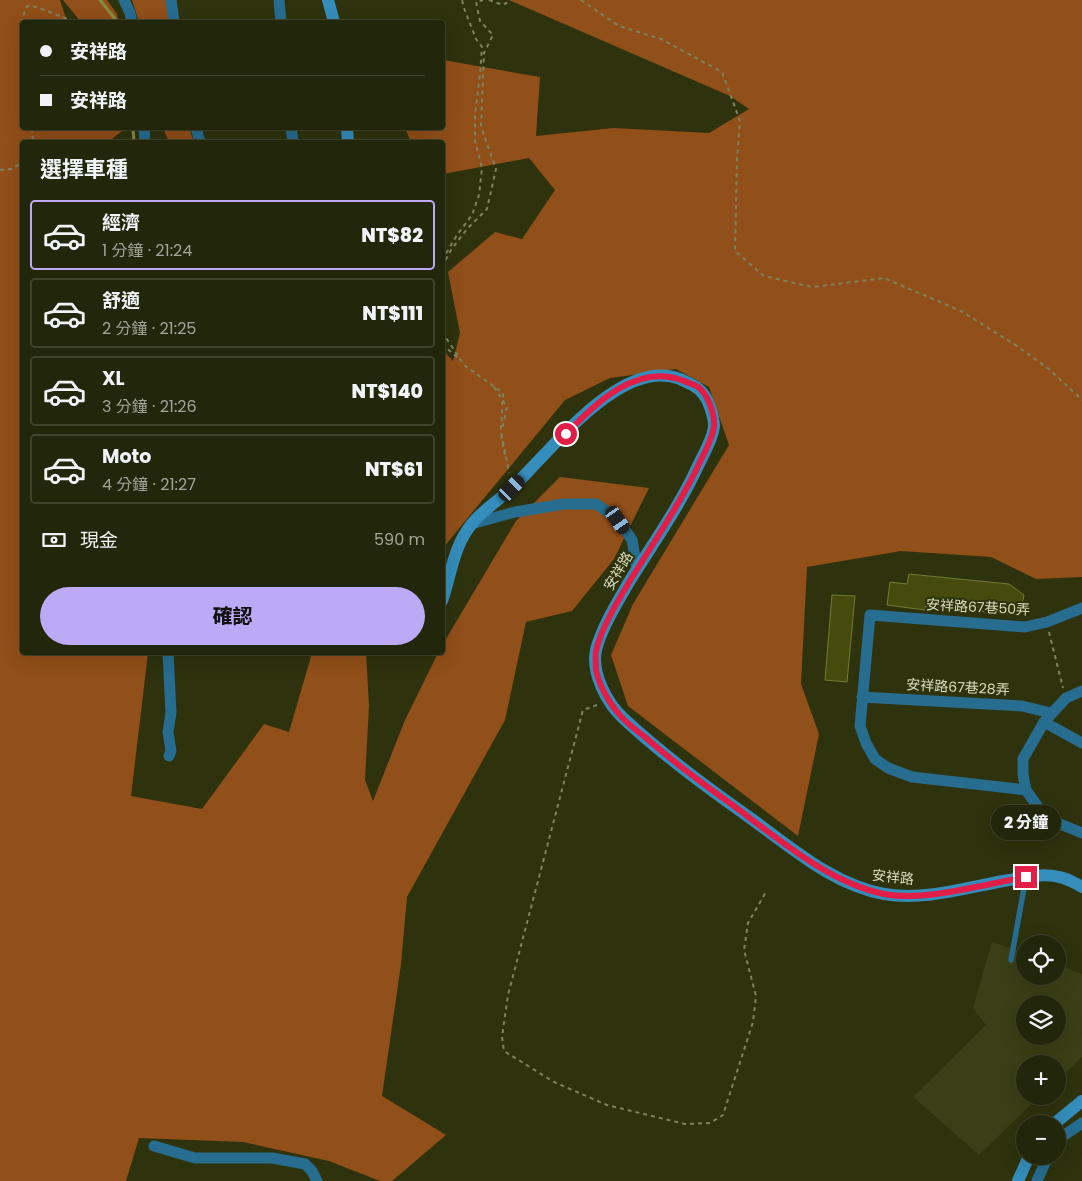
<!DOCTYPE html>
<html lang="zh-TW">
<head>
<meta charset="utf-8">
<style>
  :root { --surface:#22260a; --page:#2a2e13; --text:#f1f3f6; --muted:#a2a59c; --line:#3f432b; --accent:#bcaaf6 }
  body { margin:0; font-family:Poppins,"Noto Sans TC",sans-serif; background:var(--page); color:var(--text); height:100vh; display:flex; flex-direction:column; font-size:19px; white-space:nowrap }
  * { box-sizing:border-box; margin:0 }
  p { font-size:16px; color:var(--muted) }
  .icon { flex:none; width:28px; height:28px; fill:none; stroke:currentColor; stroke-width:2; stroke-linecap:round; stroke-linejoin:round }
  .map { position:relative; flex:1; overflow:hidden }
  .panel { position:absolute; left:20px; top:140px; width:425px; height:515px; display:flex; flex-direction:column; background:var(--surface); border-radius:5px; box-shadow:0 5px 20px #0002,0 0 0 1px var(--line) }
  .panel>* { flex:none }
  .hud { position:absolute; left:20px; top:20px; width:425px; height:110px; border-radius:5px; box-shadow:0 5px 20px #0002,0 0 0 1px var(--line); display:grid; align-content:center; height:110px; padding:0 20px; background:var(--surface) }
  .tools { position:absolute; left:1016px; top:935px; display:grid; gap:10px }
  .tools a { display:grid; place-items:center; width:50px; height:50px; border-radius:50%; background:var(--surface); box-shadow:0 5px 20px #0002,0 0 0 1px var(--line); font-size:25px }
  .end { position:absolute; width:22px; height:22px; margin:-11px; border:6px solid #e11d48; background:#fff; box-shadow:0 0 0 2px #fff }
  .from { border-radius:50% }
  .bubble { position:absolute; height:35px; border-radius:18px; background:var(--surface); box-shadow:0 5px 20px #0002,0 0 0 1px var(--line); font-size:16px; font-weight:800; line-height:35px; text-align:center }
  .car { position:absolute; width:15px; height:30px; margin:-15px -8px; border-radius:6px; box-shadow:0 0 4px 1px #0007; background:linear-gradient(#222 24%,#8ab4d8 0 40%,#222 0 76%,#8ab4d8 0 86%,#222 0) }
  .hud b { display:flex; align-items:center; gap:18px; height:48px; font-size:19px }
  .hud b+b { border-top:1px solid var(--line) }
  .hud i { width:12px; height:12px; background:var(--text) }
  ul { padding:0; list-style:none }
  li { display:flex; align-items:center; gap:15px; height:70px; margin:0 10px 8px; padding:0 10px; border:2px solid var(--line); border-radius:5px }
  li div { flex:1 }
  li b { display:block; font-size:19px }
  li em { font-style:normal; font-weight:800 }
  li.selected { border-color:var(--accent) }
  li>.icon { width:45px; height:45px; stroke-width:1.5 }
  h2 { padding:0 20px; font-size:22px; line-height:60px }
  .pay { display:flex; align-items:center; gap:12px; height:55px; padding:0 20px; font-size:19px }
  .pay p { margin-inline-start:auto }
  .button { display:flex; gap:10px; margin-top:auto; padding:10px 20px }
  .button a { flex:1; height:58px; border-radius:30px; background:var(--accent); color:#111; font-size:20px; font-weight:800; line-height:58px; text-align:center }
  .map>svg:first-child { display:block }
  .built { fill:#3b3f15; fill-rule:evenodd }
  .forest { fill:#914f19 }
  .lines { fill:none; stroke-linecap:round; stroke-linejoin:round }
  .stream { stroke:#868d41; stroke-width:3 }
  .building { fill:#464b0d; stroke:#737b36 }
  .path { stroke:#7e835f; stroke-width:2; stroke-dasharray:4 4; stroke-linecap:butt }
  .lane { stroke:#276d90; stroke-width:5.5 }
  .street { stroke:#276d90; stroke-width:11 }
  .secondary { stroke:#348dba; stroke-width:12 }
  .route { stroke:#e11d48; stroke-width:6 }
  .labels { text-anchor:middle; stroke-width:4; stroke-linejoin:round; paint-order:stroke }
  .street-label { font-size:14px; fill:#d7dcba; stroke:#2e320d }
</style>
</head>
<body>
<div class="map">
<svg width="1082" height="1181" viewBox="0 0 1082 1181">
  <rect width="100%" height="100%" fill="#2e320d"/>
  <!-- built -->
  <path class="built" d="M992,942L1025,953V976H1058V965L1082,974V1057L1058,1080V1064H1025V1096H1040L979,1155L913,1097L986,1025L973,1008ZM1025,1004H1058V1036H1025Z"/>
  <!-- forest -->
  <path class="forest" d="M0,0H60L67,22H22V128H126L108,142H22V652L148,653L131,796L202,809L264,724L289,732L312,653L366,652L369,706L365,780L373,801L405,720L438,653L442,652L443,644L516,521L560,477L649,488L614,559L572,611L526,622L505,720L407,897L401,964L382,1096L446,1135L392,1181H380L329,1161L243,1142L139,1138L126,1181H0Z
    M63,0H107L117,14L118,22H81Z
    M132,0H172L179,22H139Z
    M509,0H1082V577L1036,579L991,557L901,551L807,567L801,684L819,734L798,836L628,706L611,655L633,604L729,445L709,387L676,369L610,378L565,400L443,548V350L453,361L460,333L448,272L495,232L522,239L555,190L529,158L443,174L442,142H411L405,128H442L443,60L540,77L536,136L614,128L709,133L749,109L730,96Z
    M163,128H189L194,142H169Z"/>
  <g class="lines">
    <!-- stream -->
    <path class="stream" d="M100,0L116,20V22
      M133,128L134,142"/>
  </g>
  <!-- building -->
  <path class="building" d="M909,574L1009,584L1024,595L1020,615L926,606L925,610L887,605L890,582L907,584Z
    M832,595L855,596L847,682L825,680Z"/>
  <g class="lines">
    <!-- path -->
    <path class="path" d="M489,0L503,5L511,0
      M581,0L619,26L661,39L722,72L740,121L737,159L735,251L764,276L812,287L884,278L961,311L1014,344L1049,369L1082,400
      M22,31V19L27,6L37,7L75,22
      M32,128L33,142
      M0,170L12,169L22,162
      M442,260L457,235L472,215L479,195L482,168L475,141V114L480,75L482,47L476,39L464,8L462,0
      M442,267L451,250L467,229L487,209L496,169L481,127L484,53L493,35L480,21L476,2L483,0
      M442,332L464,365L503,393L501,431L509,473
      M442,344L459,359
      M494,387L507,407L502,430
      M501,435L505,455
      M1049,632L1063,688
      M597,705L583,710L508,995L502,1037L504,1051L554,1082L607,1105L685,1124L710,1123L723,1115L753,1022L756,996L744,950L748,923L766,892"/>
    <!-- lane -->
    <path class="lane" d="M1011,960L1026,877"/>
    <!-- street -->
    <path class="street" d="M124,0L130,13L132,22
      M171,0L174,22
      M279,0L281,22
      M144,128L145,142
      M196,128L200,142
      M291,128L293,142
      M471,524L515,512L564,504H596L618,519L632,540L637,569
      M168,652L171,713L168,732L171,751L169,756
      M1082,691L1066,698L1044,722L1023,759V774L1026,790L1040,810L1050,820L1082,833
      M862,697L1022,706L1051,713
      M1044,722L1082,743
      M1026,790L912,777L888,768L875,759L866,743L860,726L870,615L1025,627L1047,622L1082,608
      M1058,1143L1060,1138L1082,1123
      M154,1146L195,1158H272L305,1164L312,1171L317,1181
      M1037,1181L1048,1156"/>
    <!-- secondary -->
    <path class="secondary" d="M328,0L334,22
      M347,128L348,142
      M442,601C451,576 453,547 471,525C481,511 501,499 513,487C551,451 621,356 680,379C693,385 702,388 708,402C711,409 714,419 714,427C712,441 703,455 697,468C679,507 652,545 629,582C618,601 601,629 596,650C591,673 607,703 623,718C664,756 708,788 753,820C793,849 834,885 884,894C925,901 968,887 1009,880C1025,877 1043,873 1059,877C1067,878 1075,883 1082,887
      M1054,1124L1082,1101
      M1018,1181L1029,1156"/>
  </g>
  <g class="lines">
    <!-- route -->
    <path class="route" d="M566,434C596,403 637,362 684,381C688,383 694,384 698,387C708,394 715,415 714,427C712,440 704,453 699,464C680,504 654,542 631,579C619,599 601,628 596,651C595,656 596,665 596,670C599,685 609,703 619,714C626,723 636,730 645,737C671,760 699,781 727,801C774,835 826,882 884,894C925,902 984,884 1026,877"/>
  </g>
  <g class="labels">
    <!-- street labels -->
    <g class="street-label">
      <text transform="translate(618 571) rotate(-59)" y="5">安祥路</text>
      <text transform="translate(978 607) rotate(3)" y="5">安祥路67巷50弄</text>
      <text transform="translate(958 687) rotate(3)" y="5">安祥路67巷28弄</text>
      <text transform="translate(893 877) rotate(6)" y="5">安祥路</text>
    </g>
  </g>
</svg>
<div class="tools">
<a><svg class="icon" aria-label="locate" viewBox="0 0 24 24"><circle cx="12" cy="12" r="6"/><path d="M12 2v4M12 18v4M2 12h4M18 12h4"/></svg></a>
<a><svg class="icon" aria-label="layers" viewBox="0 0 24 24"><path d="M12 4l9 5-9 5-9-5zM3 14l9 5 9-5"/></svg></a>
<a>+</a>
<a>−</a>
</div>
<i class="end from" style="left:566px;top:434px"></i>
<i class="end" style="left:1026px;top:877px"></i>
<div class="bubble" style="left:991px;top:805px;width:70px">2 分鐘</div>
<i class="car" style="left:512px;top:488px;rotate:44deg"></i>
<i class="car" style="left:618px;top:520px;rotate:145deg"></i>
<div class="hud">
<b><i class="from"></i>安祥路</b>
<b><i></i>安祥路</b>
</div>
<section class="panel">
<h2>選擇車種</h2>
<ul>
<li class="selected"><svg class="icon" aria-label="car" viewBox="0 0 24 24"><path d="M5 17H2v-5l4-1 3-4h7l3 4 3 1v5h-3M9 17h6M6 11h13"/><circle cx="7" cy="17" r="2"/><circle cx="17" cy="17" r="2"/></svg><div><b>經濟</b><p>1 分鐘 · 21:24</p></div><em>NT$82</em></li>
<li><svg class="icon" aria-label="car" viewBox="0 0 24 24"><path d="M5 17H2v-5l4-1 3-4h7l3 4 3 1v5h-3M9 17h6M6 11h13"/><circle cx="7" cy="17" r="2"/><circle cx="17" cy="17" r="2"/></svg><div><b>舒適</b><p>2 分鐘 · 21:25</p></div><em>NT$111</em></li>
<li><svg class="icon" aria-label="car" viewBox="0 0 24 24"><path d="M5 17H2v-5l4-1 3-4h7l3 4 3 1v5h-3M9 17h6M6 11h13"/><circle cx="7" cy="17" r="2"/><circle cx="17" cy="17" r="2"/></svg><div><b>XL</b><p>3 分鐘 · 21:26</p></div><em>NT$140</em></li>
<li><svg class="icon" aria-label="car" viewBox="0 0 24 24"><path d="M5 17H2v-5l4-1 3-4h7l3 4 3 1v5h-3M9 17h6M6 11h13"/><circle cx="7" cy="17" r="2"/><circle cx="17" cy="17" r="2"/></svg><div><b>Moto</b><p>4 分鐘 · 21:27</p></div><em>NT$61</em></li>
</ul>
<div class="pay"><svg class="icon" aria-label="cash" viewBox="0 0 24 24"><path d="M3 7h18v10H3z"/><circle cx="12" cy="12" r="2"/></svg>現金<p>590 m</p></div>
<div class="button"><a>確認</a></div>
</section>
</div>
</body>
</html>
